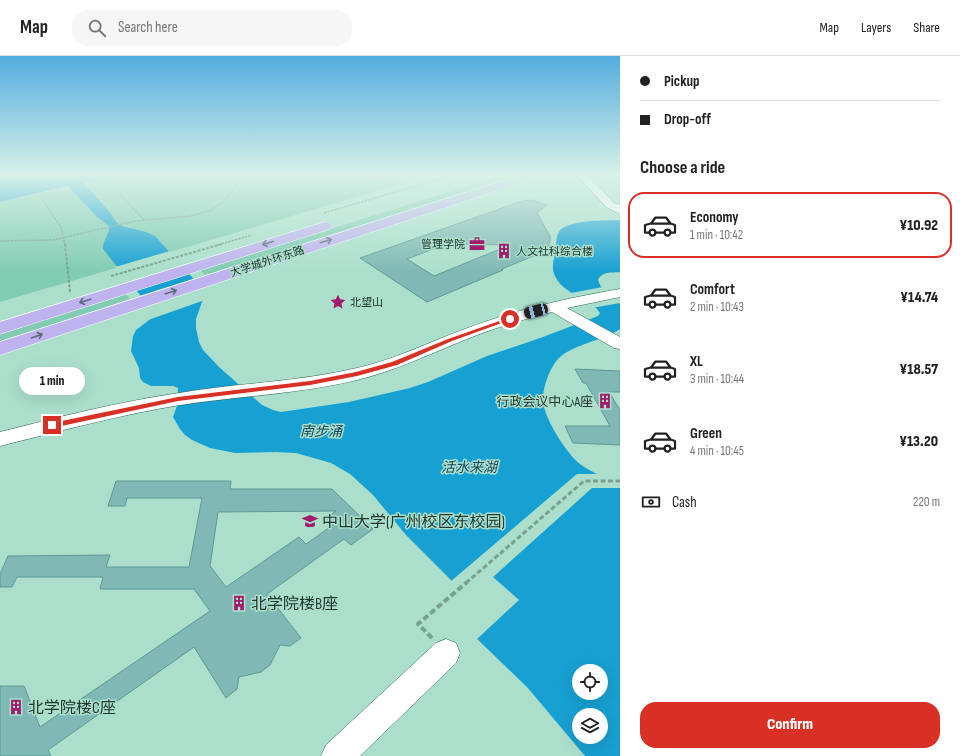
<!DOCTYPE html>
<html lang="en">
<head>
<meta charset="utf-8">
<style>
  :root { --surface:#fff; --page:#f6f6f6; --text:#202124; --muted:#757577; --line:#e0e0e0; --accent:#d93025 }
  body { margin:0; font-family:"Sofia Sans Condensed","Noto Sans SC",sans-serif; background:var(--page); color:var(--text); height:100vh; display:flex; flex-direction:column; font-size:15px; white-space:nowrap }
  * { box-sizing:border-box; margin:0 }
  p { font-size:13px; color:var(--muted) }
  .icon { flex:none; width:22px; height:22px; fill:none; stroke:currentColor; stroke-width:2; stroke-linecap:round; stroke-linejoin:round }
  .map { position:relative; flex:1; overflow:hidden }
  .sheet { display:flex; flex-direction:column; background:var(--surface); width:340px }
  .sheet>* { flex:none }
  .banner { display:grid; align-content:center; height:88px; padding:0 20px; background:var(--surface) }
  .fabs { position:absolute; left:572px; top:608px; display:grid; gap:8px }
  .fabs a { display:grid; place-items:center; width:36px; height:36px; border-radius:50%; background:var(--surface); box-shadow:0 4px 16px #0002; font-size:20px }
  .end { position:absolute; width:18px; height:18px; margin:-9px; border:5px solid #d93025; background:#fff; box-shadow:0 0 0 2px #fff }
  .from { border-radius:50% }
  .bubble { position:absolute; height:28px; border-radius:14px; background:var(--surface); box-shadow:0 4px 16px #0002; font-size:13px; font-weight:800; line-height:28px; text-align:center }
  .car { position:absolute; width:12px; height:24px; margin:-12px -6px; border-radius:5px; box-shadow:0 0 3px 1px #0007; background:linear-gradient(#222 24%,#8ab4d8 0 40%,#222 0 76%,#8ab4d8 0 86%,#222 0) }
  .banner b { display:flex; align-items:center; gap:14px; height:38px; font-size:15px }
  .banner b+b { border-top:1px solid var(--line) }
  .banner i { width:10px; height:10px; background:var(--text) }
  ul { padding:0; list-style:none }
  li { display:flex; align-items:center; gap:12px; height:66px; margin:0 8px 6px; padding:0 12px; border:2px solid transparent; border-radius:16px }
  li div { flex:1 }
  li b { display:block; font-size:15px }
  li em { font-style:normal; font-weight:800 }
  li.on { border-color:var(--accent) }
  li>.icon { width:36px; height:36px; stroke-width:1.5 }
  h2 { padding:0 20px; font-size:18px; line-height:48px }
  .pay { display:flex; align-items:center; gap:10px; height:44px; padding:0 20px; font-size:15px }
  .pay p { margin-inline-start:auto }
  .button { display:flex; gap:8px; margin-top:auto; padding:8px 20px }
  .button a { flex:1; height:46px; border-radius:16px; background:var(--accent); color:#fff; font-size:16px; font-weight:800; line-height:46px; text-align:center }
  header { display:flex; align-items:center; gap:24px; box-sizing:border-box; height:56px; padding:0 20px; background:var(--surface); border-bottom:1px solid var(--line) }
  header strong { font-size:19px }
  nav { display:flex; gap:22px; margin-inline-start:auto; font-size:14px }
  .search { width:280px; height:36px; background:var(--page); display:flex; align-items:center; gap:10px; box-sizing:border-box; padding:0 14px; border-radius:16px; color:var(--muted); font-size:15px }
  main { display:flex; flex:1; min-height:0 }
  .map>svg:first-child { display:block }
  .green { fill:#81ccb2 }
  .water { fill:#17a0d2; fill-rule:evenodd }
  .pier { fill:#abdfcc }
  .building { fill:#7fb8b4; stroke:#5f9894; fill-rule:evenodd }
  .lines { fill:none; stroke-linecap:round; stroke-linejoin:round }
  .minor-casing { stroke:#346555; stroke-width:1 }
  .major-casing { stroke:#fff; stroke-width:1 }
  .path-far3 { stroke:#78a192; stroke-width:1.5; stroke-dasharray:2.5 1; stroke-linecap:butt }
  .path-far2 { stroke:#78a192; stroke-width:2; stroke-dasharray:3 1.5; stroke-linecap:butt }
  .path-far1 { stroke:#78a192; stroke-width:3; stroke-dasharray:5 2.5; stroke-linecap:butt }
  .path { stroke:#78a192; stroke-width:4; stroke-dasharray:6 3; stroke-linecap:butt }
  .minor { fill:#fff; fill-rule:evenodd }
  .major { fill:#beb3ee; fill-rule:evenodd }
  .oneway { stroke:#60697b }
  .route { fill:#d93025 }
  .labels { text-anchor:middle; stroke-width:3; stroke-linejoin:round; paint-order:stroke }
  .far-poi-label { font-size:11px; fill:#22372f; stroke:#abdfcc; text-anchor:start }
  .far-street-label { font-size:11px; fill:#22372f; stroke:#abdfcc }
  .poi-label { font-size:13px; fill:#22372f; stroke:#abdfcc; text-anchor:end }
  .water-label { font-size:14px; font-style:italic; fill:#16485d; stroke:#abdfcc }
  .near-poi-label { font-size:16px; fill:#22372f; stroke:#abdfcc; text-anchor:start }
</style>
</head>
<body>
<header>
<strong>Map</strong>
<div class="search"><svg class="icon" aria-label="search" viewBox="0 0 24 24"><circle cx="10" cy="10" r="6"/><path d="M15 15l6 6"/></svg>Search here</div>
<nav><a>Map</a><a>Layers</a><a>Share</a></nav>
</header>
<main>
<div class="map">
<svg width="620" height="700" viewBox="0 0 620 700">
  <rect width="100%" height="100%" fill="#abdfcc"/>
  <!-- green -->
  <path class="green" d="M130,118H435L0,246V146Z
    M506,118H521L205,219L200,214Z
    M126,238L130,243L0,286V278Z"/>
  <!-- water -->
  <path class="water" d="M0,118H130L84,127L111,158L116,166L122,170L146,176L155,180L200,230L203,243L196,263V272L199,286L203,294L219,311L262,349L273,354L281,356L349,346L410,332L428,326L487,300L543,281L598,260L600,257L597,253C583,241 551,232 553,209C553,205 555,200 555,196C557,188 555,179 561,173C578,163 601,165 620,164V216C612,217 602,215 598,224L601,231L620,248V273C602,285 577,287 560,301C550,310 542,333 543,346C545,363 566,397 580,408C592,417 607,422 620,429V700H585L527,631L474,580L456,530L448,521L406,479L373,439L350,418L331,407L296,397L276,396L235,397L210,392L192,384L185,379L180,373L173,361L177,350L178,332L173,330H151L143,326L140,322L139,312L131,295L133,280L136,274L153,261V255L103,193C102,185 110,178 109,170L97,161L68,130L0,146ZM579,615H601V637H579ZM579,659H601V681H579Z"/>
  <!-- pier -->
  <path class="pier" d="M170,195L191,217L134,235L115,211Z
    M196,222L204,233L205,244L148,264L152,257L139,240Z
    M603,231L620,247L592,252L571,237Z
    M577,418H601L620,427V432H592L493,521L519,544L476,584L469,574L459,540L450,526Z"/>
  <!-- building -->
  <path class="building" d="M522,145L532,144L547,149L537,157L550,180V186L547,192L538,198L502,213L503,214L427,246L360,202ZM446,188L510,189L434,220L407,203Z
    M575,313L620,315V336H609L620,354V389L573,387L565,370H610L586,327H583Z
    M116,425H231L230,433H332L373,473L351,489L344,483L267,538L301,582L290,590L280,589L270,609L261,616L239,621L237,633L226,642L194,591L48,694L51,700H0V630H24L40,671L210,555L194,533H100L103,521H17L12,531H0V518L8,500L110,499L106,511H189L202,442H127L125,450H108ZM336,455L326,462L333,469L306,488L299,481L226,531L210,510L218,456Z"/>
  <g class="lines">
    <defs>
      <path id="minor" d="M576,118H586L614,147L620,149V158L606,151Z
        M620,233V241L567,252L620,281V293L614,292L552,256C521,264 491,273 462,285C428,299 394,315 357,324C299,338 239,340 180,349C119,359 60,375 0,390V376C59,361 118,346 179,337C238,327 298,326 357,312C394,304 429,286 465,273C515,254 567,242 620,233Z
        M446,583L456,587L460,597L456,607L360,700H321L326,689L436,587Z"/>
      <path id="major" d="M523,118H540L538,121L0,299V286Z
        M325,166L330,167L332,170L330,173L0,278V266Z"/>
    </defs>
    <!-- minor casing -->
    <use href="#minor" class="minor-casing"/>
    <!-- major casing -->
    <use href="#major" class="major-casing"/>
    <!-- path-far3 -->
    <path class="path-far3" d="M288,118C322,129 357,123 392,118
      M116,134L144,164
      M43,144L61,172L65,189
      M324,157L457,118
      M0,185L53,184L135,165L191,160L211,154L220,148L226,143L238,127L257,119L267,118
      M218,189L252,179"/>
    <!-- path-far2 -->
    <path class="path-far2" d="M65,188L70,236
      M111,220L222,188"/>
    <!-- path-far1 -->
    <path class="path-far1" d="M466,527L584,425H620"/>
    <!-- path -->
    <path class="path" d="M432,582L418,568L467,526"/>
    <!-- minor -->
    <use href="#minor" class="minor"/>
    <!-- major -->
    <use href="#major" class="major"/>
  </g>
  <!-- one-way arrows -->
  <defs><path id="oneway-shaft" d="M-6 0H5M1.5-3L5.5 0L1.5 3" fill="none" stroke-width="1.6" stroke-linecap="round" stroke-linejoin="round"/></defs>
  <g class="oneway">
    <use href="#oneway-shaft" transform="translate(326 185) rotate(-18)"/>
    <use href="#oneway-shaft" transform="translate(268 187) rotate(163)"/>
    <use href="#oneway-shaft" transform="translate(171 236) rotate(-18)"/>
    <use href="#oneway-shaft" transform="translate(85 245) rotate(163)"/>
    <use href="#oneway-shaft" transform="translate(37 280) rotate(-19)"/>
  </g>
  <!-- sky -->
  <linearGradient id="sky" x2="0" y2="1"><stop stop-color="#54acdf"/><stop offset="0.55" stop-color="#d9f1e8"/><stop offset="1" stop-color="#d9f1e8" stop-opacity="0"/></linearGradient>
  <rect width="620" height="216" fill="url(#sky)"/>
  <!-- route -->
  <path class="route" d="M508,262L513,263L452,285L397,309L357,320L310,329L178,345L52,372L49,369L52,367L178,341L310,325L356,316L392,306L448,283Z"/>
  <!-- icons -->
  <defs>
    <symbol id="office-bare" viewBox="-9 -9 18 18"><path d="M-6-3h4V-5.5h4V-3h4V5H-6ZM-1-4.5V-3h2v-1.5ZM-6 0V1H6V0Z" fill="#a11c6b" stroke="#abdfcc" stroke-width="2.5" paint-order="stroke"/></symbol>
    <symbol id="building-bare" viewBox="-9 -9 18 18"><path d="M-4-6H4V6H1V3H-1V6H-4ZM-2.5-4.3h1.7v1.8h-1.7ZM.8-4.3h1.7v1.8H.8ZM-2.5-1h1.7V.8h-1.7ZM.8-1h1.7V.8H.8Z" fill="#a11c6b" stroke="#abdfcc" stroke-width="2.5" paint-order="stroke"/></symbol>
    <symbol id="sight-bare" viewBox="-9 -9 18 18"><path d="M0-6L1.8-2.2L6-1.7L2.9 1.2L3.7 5.4L0 3.3L-3.7 5.4L-2.9 1.2L-6-1.7L-1.8-2.2Z" fill="#a11c6b" stroke="#abdfcc" stroke-width="2.5" paint-order="stroke"/></symbol>
    <symbol id="university-bare" viewBox="-9 -9 18 18"><path d="M0-5L7-2L0 1L-7-2ZM-4 1L0 2.5L4 1V4Q0 6-4 4Z" fill="#a11c6b" stroke="#abdfcc" stroke-width="2.5" paint-order="stroke"/></symbol>
  </defs>
  <g fill-rule="evenodd">
    <use href="#office-bare" x="466" y="177" width="22" height="22"/>
    <use href="#building-bare" x="493" y="184" width="22" height="22"/>
    <use href="#sight-bare" x="327" y="235" width="22" height="22"/>
    <use href="#building-bare" x="594" y="334" width="22" height="22"/>
    <use href="#university-bare" x="299" y="454" width="22" height="22"/>
    <use href="#building-bare" x="228" y="536" width="22" height="22"/>
    <use href="#building-bare" x="5" y="640" width="22" height="22"/>
  </g>
  <g class="labels">
    <!-- far-poi labels -->
    <g class="far-poi-label">
      <text x="465" y="192" text-anchor="end">管理学院</text>
      <text x="516" y="199">人文社科综合楼</text>
      <text x="350" y="250">北望山</text>
    </g>
    <!-- far-street labels -->
    <g class="far-street-label">
      <text transform="translate(267 205) rotate(-18)" y="4">大学城外环东路</text>
    </g>
    <!-- poi labels -->
    <g class="poi-label">
      <text x="593" y="350">行政会议中心A座</text>
    </g>
    <!-- water labels -->
    <g class="water-label">
      <text transform="translate(321 375) rotate(1)" y="5">南步涌</text>
      <text x="469" y="416">活水来湖</text>
    </g>
    <!-- near-poi labels -->
    <g class="near-poi-label">
      <text x="322" y="471">中山大学(广州校区东校园)</text>
      <text x="251" y="553">北学院楼B座</text>
      <text x="28" y="657">北学院楼C座</text>
    </g>
  </g>
</svg>
<div class="fabs">
<a><svg class="icon" aria-label="locate" viewBox="0 0 24 24"><circle cx="12" cy="12" r="6"/><path d="M12 2v4M12 18v4M2 12h4M18 12h4"/></svg></a>
<a><svg class="icon" aria-label="layers" viewBox="0 0 24 24"><path d="M12 4l9 5-9 5-9-5zM3 14l9 5 9-5"/></svg></a>
</div>
<i class="end from" style="left:510px;top:263px"></i>
<i class="end" style="left:52px;top:369px"></i>
<div class="bubble" style="left:19px;top:311px;width:66px">1 min</div>
<i class="car" style="left:536px;top:255px;rotate:255deg"></i>
</div>
<section class="sheet">
<div class="banner">
<b><i class="from"></i>Pickup</b>
<b><i></i>Drop-off</b>
</div>
<h2>Choose a ride</h2>
<ul>
<li class="on"><svg class="icon" aria-label="car" viewBox="0 0 24 24"><path d="M5 17H2v-5l4-1 3-4h7l3 4 3 1v5h-3M9 17h6M6 11h13"/><circle cx="7" cy="17" r="2"/><circle cx="17" cy="17" r="2"/></svg><div><b>Economy</b><p>1 min · 10:42</p></div><em>¥10.92</em></li>
<li><svg class="icon" aria-label="car" viewBox="0 0 24 24"><path d="M5 17H2v-5l4-1 3-4h7l3 4 3 1v5h-3M9 17h6M6 11h13"/><circle cx="7" cy="17" r="2"/><circle cx="17" cy="17" r="2"/></svg><div><b>Comfort</b><p>2 min · 10:43</p></div><em>¥14.74</em></li>
<li><svg class="icon" aria-label="car" viewBox="0 0 24 24"><path d="M5 17H2v-5l4-1 3-4h7l3 4 3 1v5h-3M9 17h6M6 11h13"/><circle cx="7" cy="17" r="2"/><circle cx="17" cy="17" r="2"/></svg><div><b>XL</b><p>3 min · 10:44</p></div><em>¥18.57</em></li>
<li><svg class="icon" aria-label="car" viewBox="0 0 24 24"><path d="M5 17H2v-5l4-1 3-4h7l3 4 3 1v5h-3M9 17h6M6 11h13"/><circle cx="7" cy="17" r="2"/><circle cx="17" cy="17" r="2"/></svg><div><b>Green</b><p>4 min · 10:45</p></div><em>¥13.20</em></li>
</ul>
<div class="pay"><svg class="icon" aria-label="cash" viewBox="0 0 24 24"><path d="M3 7h18v10H3z"/><circle cx="12" cy="12" r="2"/></svg>Cash<p>220 m</p></div>
<div class="button"><a>Confirm</a></div>
</section>
</main>
</body>
</html>
